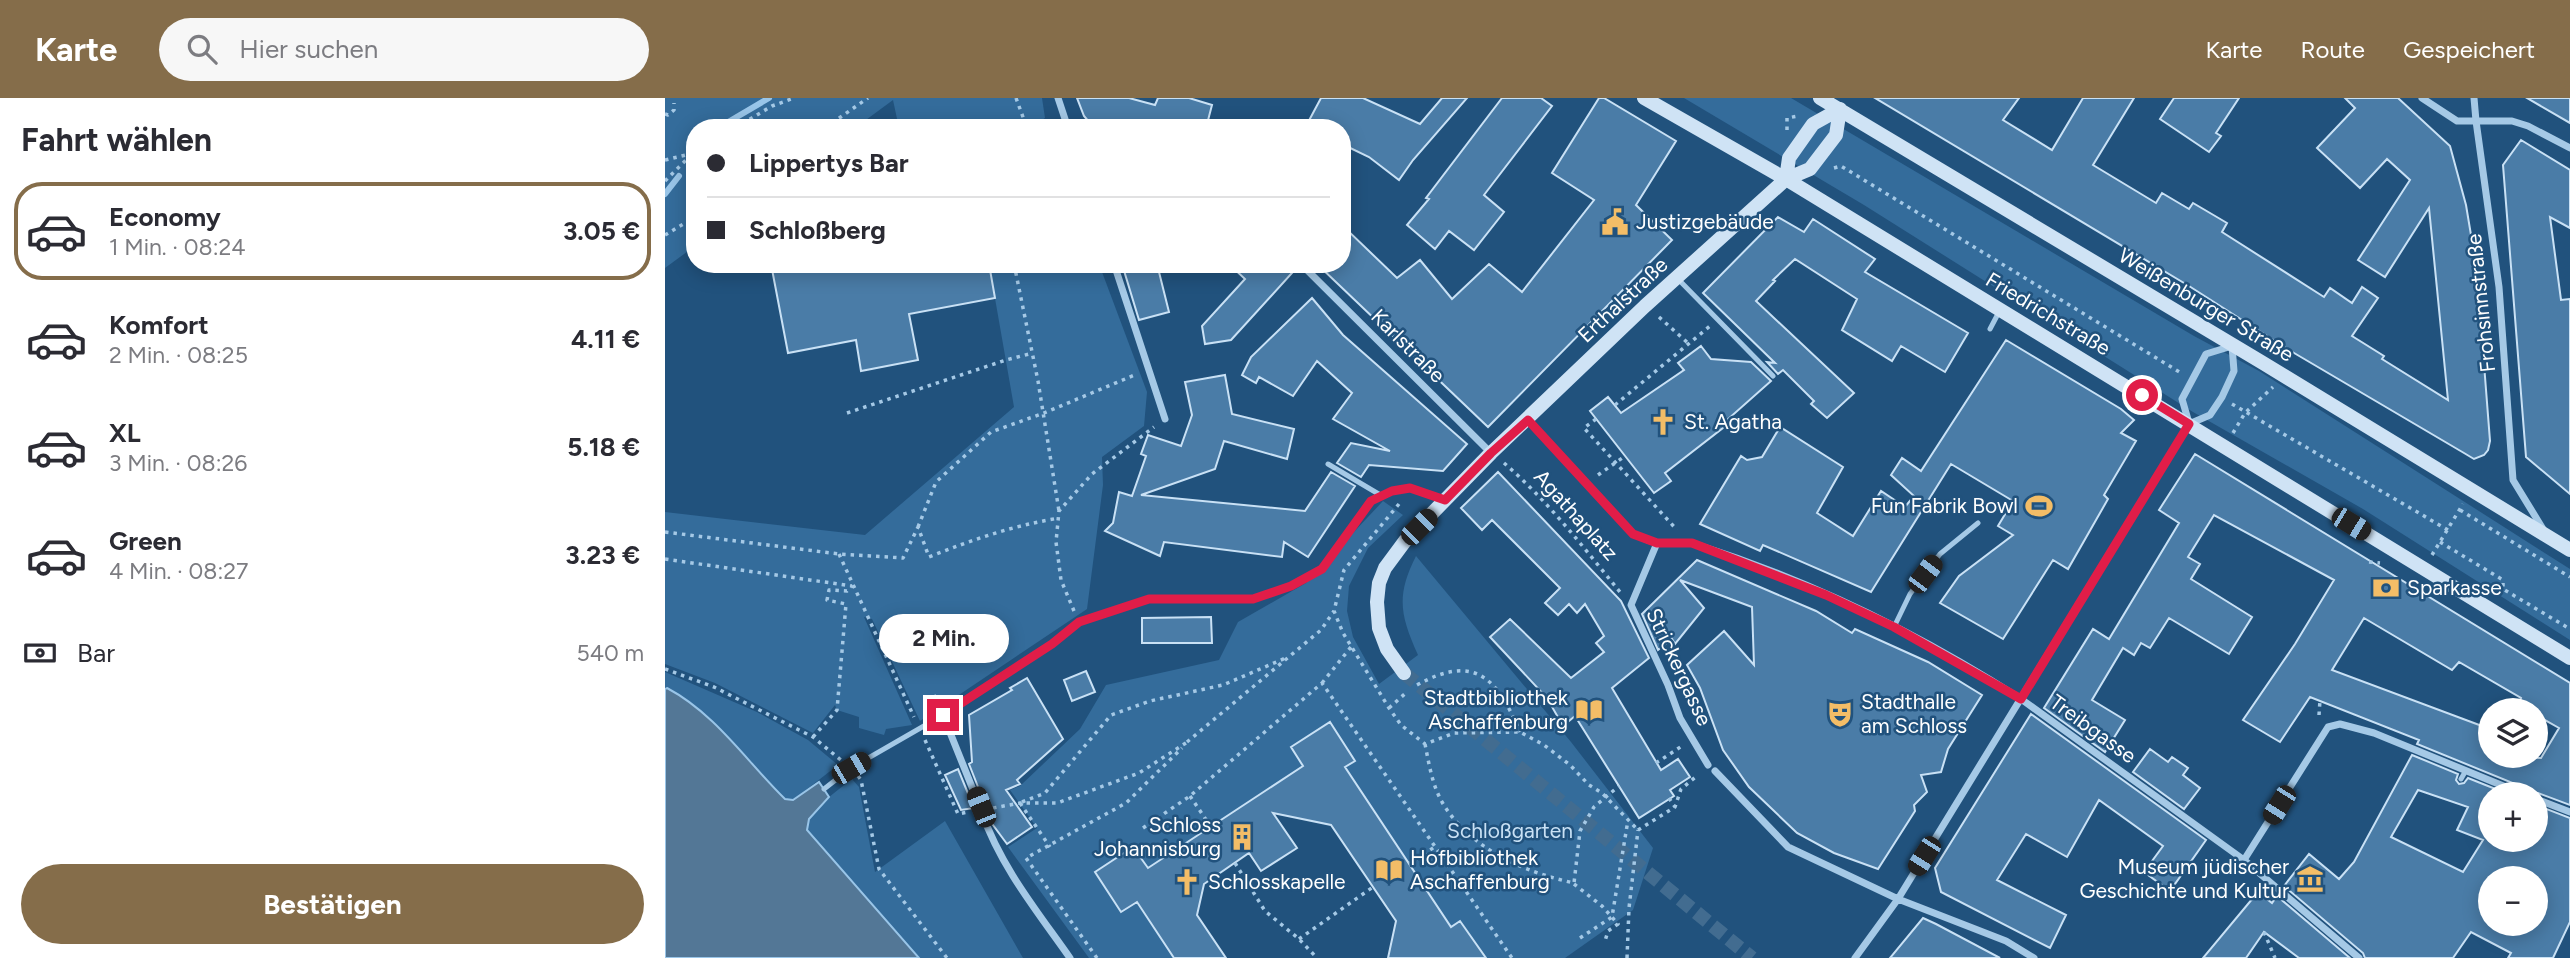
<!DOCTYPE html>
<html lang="de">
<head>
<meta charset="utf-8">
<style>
  :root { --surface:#fff; --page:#f7f7f7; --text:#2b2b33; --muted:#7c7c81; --line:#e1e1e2; --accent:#856d4a }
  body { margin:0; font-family:Figtree,sans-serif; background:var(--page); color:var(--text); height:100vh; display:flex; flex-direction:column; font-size:26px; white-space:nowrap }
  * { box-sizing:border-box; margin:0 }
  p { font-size:23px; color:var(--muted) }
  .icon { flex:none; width:38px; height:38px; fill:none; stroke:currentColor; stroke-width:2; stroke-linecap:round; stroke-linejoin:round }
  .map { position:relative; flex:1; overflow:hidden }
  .side { display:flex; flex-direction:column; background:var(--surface); width:665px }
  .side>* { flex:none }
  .hud { position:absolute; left:21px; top:21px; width:665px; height:154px; border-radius:28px; box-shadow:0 4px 18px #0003; display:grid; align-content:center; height:154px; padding:0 21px; background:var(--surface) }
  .tools { position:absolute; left:1813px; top:600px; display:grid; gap:14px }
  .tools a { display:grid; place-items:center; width:70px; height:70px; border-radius:50%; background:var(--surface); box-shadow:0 4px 18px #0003; font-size:35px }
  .end { position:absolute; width:32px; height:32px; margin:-16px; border:9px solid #e11d48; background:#fff; box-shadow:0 0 0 4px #fff }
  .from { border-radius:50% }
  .bubble { position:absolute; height:49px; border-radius:24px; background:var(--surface); box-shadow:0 4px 18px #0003; font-size:23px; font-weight:700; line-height:49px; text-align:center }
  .car { position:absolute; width:21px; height:42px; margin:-21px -10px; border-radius:9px; box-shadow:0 0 5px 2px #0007; background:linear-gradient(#222 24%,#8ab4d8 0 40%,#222 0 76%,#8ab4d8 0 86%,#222 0) }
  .hud b { display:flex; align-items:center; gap:24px; height:66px; font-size:26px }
  .hud b+b { border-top:2px solid var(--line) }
  .hud i { width:18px; height:18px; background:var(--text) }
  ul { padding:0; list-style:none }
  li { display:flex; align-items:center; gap:21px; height:98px; margin:0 14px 10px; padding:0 7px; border:4px solid transparent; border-radius:28px }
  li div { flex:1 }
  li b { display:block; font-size:26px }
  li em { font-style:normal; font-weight:700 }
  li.active { border-color:var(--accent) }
  li>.icon { width:63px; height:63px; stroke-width:1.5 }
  h2 { padding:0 21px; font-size:32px; line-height:84px }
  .pay { display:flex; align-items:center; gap:18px; height:77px; padding:0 21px; font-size:26px }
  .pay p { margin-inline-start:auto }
  .primary-button { display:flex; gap:14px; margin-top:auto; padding:14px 21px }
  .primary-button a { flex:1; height:80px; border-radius:42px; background:var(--accent); color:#fff; font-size:28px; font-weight:700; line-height:80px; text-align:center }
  header { display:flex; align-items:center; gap:42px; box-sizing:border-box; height:98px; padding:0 35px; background:var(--accent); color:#fff }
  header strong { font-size:33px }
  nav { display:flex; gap:38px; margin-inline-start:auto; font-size:24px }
  .search { width:490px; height:63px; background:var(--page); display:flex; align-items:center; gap:18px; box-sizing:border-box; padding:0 24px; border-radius:38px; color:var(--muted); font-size:26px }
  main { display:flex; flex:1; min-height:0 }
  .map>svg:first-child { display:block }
  .green { fill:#346c9b }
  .water { fill:#537796; stroke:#99c5e8; stroke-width:2 }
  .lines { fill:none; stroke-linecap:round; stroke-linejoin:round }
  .stream { stroke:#99c5e8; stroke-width:6 }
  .building { fill:#4a7ca7; stroke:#c9e1f5; stroke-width:2; fill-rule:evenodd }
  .secondary-tunnel { stroke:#426c90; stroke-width:14; stroke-dasharray:14 7; stroke-linecap:butt }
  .path { stroke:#a5c9e6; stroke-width:3.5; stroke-dasharray:3.5 5; stroke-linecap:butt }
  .lane { stroke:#a5c9e6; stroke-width:5 }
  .street { stroke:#a5c9e6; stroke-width:7 }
  .secondary { stroke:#cfe3f5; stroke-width:14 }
  .route { stroke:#e11d48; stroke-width:9 }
  .labels { text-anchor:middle; stroke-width:5; stroke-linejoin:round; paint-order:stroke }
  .poi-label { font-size:21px; fill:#fff; stroke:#21527d; text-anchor:start }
  .street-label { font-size:21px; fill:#fff; stroke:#21527d }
  .park-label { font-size:21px; fill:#c9e1f5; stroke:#21527d }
</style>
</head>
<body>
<header>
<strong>Karte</strong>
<div class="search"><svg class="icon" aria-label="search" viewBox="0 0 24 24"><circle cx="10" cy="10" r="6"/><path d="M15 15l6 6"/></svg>Hier suchen</div>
<nav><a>Karte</a><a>Route</a><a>Gespeichert</a></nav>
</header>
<main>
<section class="side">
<h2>Fahrt wählen</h2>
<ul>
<li class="active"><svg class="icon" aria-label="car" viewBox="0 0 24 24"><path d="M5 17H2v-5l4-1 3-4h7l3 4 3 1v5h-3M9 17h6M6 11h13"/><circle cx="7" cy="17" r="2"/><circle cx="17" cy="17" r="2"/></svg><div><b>Economy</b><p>1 Min. · 08:24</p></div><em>3.05 €</em></li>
<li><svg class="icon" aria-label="car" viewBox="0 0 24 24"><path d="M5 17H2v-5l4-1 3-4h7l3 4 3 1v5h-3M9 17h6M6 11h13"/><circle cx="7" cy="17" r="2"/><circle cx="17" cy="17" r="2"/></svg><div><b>Komfort</b><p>2 Min. · 08:25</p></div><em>4.11 €</em></li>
<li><svg class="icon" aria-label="car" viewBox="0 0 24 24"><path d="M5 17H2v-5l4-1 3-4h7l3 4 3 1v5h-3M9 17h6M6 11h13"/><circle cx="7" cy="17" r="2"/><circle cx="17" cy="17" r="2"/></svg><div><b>XL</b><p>3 Min. · 08:26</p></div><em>5.18 €</em></li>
<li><svg class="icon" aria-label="car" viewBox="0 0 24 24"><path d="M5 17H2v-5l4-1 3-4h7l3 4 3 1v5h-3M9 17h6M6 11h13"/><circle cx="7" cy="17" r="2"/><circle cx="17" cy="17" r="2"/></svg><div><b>Green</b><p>4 Min. · 08:27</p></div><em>3.23 €</em></li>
</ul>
<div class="pay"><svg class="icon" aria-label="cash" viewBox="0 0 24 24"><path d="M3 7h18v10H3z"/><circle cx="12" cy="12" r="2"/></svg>Bar<p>540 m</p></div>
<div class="primary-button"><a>Bestätigen</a></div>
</section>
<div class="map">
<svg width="1905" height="860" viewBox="0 0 1905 860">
  <rect width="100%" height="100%" fill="#21527d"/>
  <!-- green -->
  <path class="green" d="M0,0H377L380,20L363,30H234L228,2L190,30H30V148L0,170Z
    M1019,0H1126L1529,238L1594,273L1905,471V542L1698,411L1528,314L1199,107Z
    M324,166H434L482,294L479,328L437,359L438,387L422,511L255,623L207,521L199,519L247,627L221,631L219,637L194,630V619L172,612L170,607L148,635L50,585L0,566V414L200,437L349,309Z
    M718,403L738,417L703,450L684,488L682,513L688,539L714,586L753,557C735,517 731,498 751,458L906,644L988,750L968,812L900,860H821L795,823L786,829L680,669L690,663L665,624L626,649L638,668L483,770L468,749L430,774L456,813L471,804L509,860H424L343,749L372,730L345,692L355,688L415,631L441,587L554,562L573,524L641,485Z
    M0,574L92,614L143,642L173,667L128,702L120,701C92,674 37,600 0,591Z
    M187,681L194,689L210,774L280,723L358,860H254L142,732C142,713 173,692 187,681Z"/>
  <!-- water -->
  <path class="water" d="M2,590C51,616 82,664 120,701L128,702L154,684L164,699L144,721L142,732L254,860H0V591Z"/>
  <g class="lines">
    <!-- stream -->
    <path class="stream" d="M53,30L104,0
      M25,47L30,44
      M0,96L14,78"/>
  </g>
  <!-- building -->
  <path class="building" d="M412,0H464L490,7L493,0H524L547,7L541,30H429L419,18Z
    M656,0H698L755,26L777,0H802L748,62L734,82L704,59L677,46V30H640Z
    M837,0H876L887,8L819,97L839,114L809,152L784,133L770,151L742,127L764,101L761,100Z
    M934,0H939L1011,43L971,107L1007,142L823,329L652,166H677V127L732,180L755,162L787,201L824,166L857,194L929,102L887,75Z
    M1210,0H1354L1338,22L1387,52L1418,0H1469L1428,67L1491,105L1497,95L1524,111L1528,105L1562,125L1557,134L1659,199L1665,190L1687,205L1697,189L1713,200L1687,238L1719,258L1717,261L1783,302L1764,110L1720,179L1693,162L1745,82L1722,61L1695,90L1652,50L1690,10L1680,0H1733L1785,48L1801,107L1807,143L1819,266L1825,343L1823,352L1819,357L1809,361L1799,355L1624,252L1524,188Z
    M1509,0H1574L1551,35L1556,38L1544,54L1495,21Z
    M1862,0H1905V25Z
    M1856,42L1905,72V130L1885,119L1896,202L1905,201V396L1861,359L1838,67Z
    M1113,119L1139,134L1148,121L1210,161L1200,174L1303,235L1280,274L1236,248L1227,263L1177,232L1192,201L1130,161L1108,182L1110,183L1091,203L1189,295L1162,320L1146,306L1149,303L1118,272L1113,276L1102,264L1110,265L1038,195Z
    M106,166H324L330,200L244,216L253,262L196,273L191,242L123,255Z
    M457,166H492L504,214L474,222Z
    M564,166H620L627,175L566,242L540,246L537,228L580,181Z
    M647,200L678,237L802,346L778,373L704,367L696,379L672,365L686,345L725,353L668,321L687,295L652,263L628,298L594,279L591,285L577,277L586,259Z
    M1341,242L1456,311L1469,322L1456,335L1471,343L1439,397L1443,401L1403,471L1388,462L1338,541L1275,505L1294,478L1348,437L1333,428L1348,403L1286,366L1206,494L1098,447L1095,453L1035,426L1076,358L1082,362L1097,359L1115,329L1178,369L1152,415L1188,438L1216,393L1240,409L1249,398L1226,377L1237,360L1256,373Z
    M1036,248L1046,261L1086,264L1106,283L1062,322L1063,326L1000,375L1006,383L989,395L925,313L943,299L956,315L1019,272L1013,265Z
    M560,277L567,316L629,331L622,361L559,343L550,371L476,397L640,413L666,374L690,388L643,459L619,444L617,459L499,444L495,458L440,433L448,425L454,394L467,398L481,358L476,356L483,337L516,348L527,317L520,284Z
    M1530,356L1905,585V707L1873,695L1864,696L1860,690L1752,646L1754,642L1645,599L1615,644L1578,622L1630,546L1669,482L1549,417L1523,459L1535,466L1526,481L1587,519L1564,556L1504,520L1485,550L1476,545L1469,557L1458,550L1427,602L1460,622L1440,654L1379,610L1428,531L1444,541L1514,425L1494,412ZM1699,520L1787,572L1794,564L1856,600L1853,608L1862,612H1871V617L1894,630L1876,660L1825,658V631L1667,572Z
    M833,374L956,503L984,560L947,590L996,672L1013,661L1025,679L1005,692L1009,698L974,720L910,618L898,628L882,600L825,539L845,521L906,580L939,554L931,545L939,538L920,506L912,515L904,506L893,517L880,505L895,490L827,422L817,432L796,410Z
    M1032,462L1151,513L1187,535L1190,531L1263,564L1317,597L1283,651L1276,674L1256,677L1262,694L1249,707L1250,713L1213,771L1169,755L1132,735L1084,689L1058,652L1035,590L1022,567L1059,533L1089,567L1087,509L1015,482L1039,510L1010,546L1007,541L993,552L977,516Z
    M546,519L547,545H477V520Z
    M421,573L430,594L407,603L399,582Z
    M362,580L398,641L352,682L355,686L341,692L367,729L342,746L328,727L304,666L307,664L304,617L347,592L345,590Z
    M1366,616L1541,742L1505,793L1479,774L1498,748L1434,702L1402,759L1361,736L1332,782L1401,817L1385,850L1276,794L1270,770Z
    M665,624L690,663L680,669L786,829L795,823L821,860H723L731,823L666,727L608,715L632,750L596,773L584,755L539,786L532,817L561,860H509L472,804L456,814L430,774L468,749L483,770L638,668L626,649Z
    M1485,651L1503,664L1507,659L1523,670L1518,677L1535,690L1519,711L1468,674Z
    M1747,657L1793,676L1791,682L1794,686L1799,685L1803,680L1843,696H1825V742H1871V707L1905,720V824L1888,860H1843L1846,855L1806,834L1788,860H1700L1698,855L1619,788L1644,756L1674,781L1689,764ZM1753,692L1803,709L1792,732L1818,742L1798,774L1726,739ZM1825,780H1871V826H1856L1852,833L1838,826H1825Z
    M293,671L309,710L296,712L280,677Z
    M1593,794L1607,805L1612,798L1685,860H1634L1599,834L1581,860H1538Z
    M1258,820L1271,826L1335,860H1225Z"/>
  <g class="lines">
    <!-- secondary-tunnel -->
    <path class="secondary-tunnel" d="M739,575L1087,860"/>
    <!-- path -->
    <path class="path" d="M351,0L362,30
      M0,16L3,17L9,12V5
      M70,30L107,8L129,0
      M160,30L203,0
      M1122,32V20L1133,18
      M0,62L25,56
      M1169,70L1176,68L1516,275
      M0,83L30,53
      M0,137L30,119
      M349,166L373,283L394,413
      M372,166L381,171L397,166
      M994,219L1024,246
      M1567,306L1783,432
      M950,307L1045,228
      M182,315L341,262L368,255
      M931,321L919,330L1012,432
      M1568,335L1580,315L1608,289
      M839,365C882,402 919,450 955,494
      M933,377L960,358
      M734,406L679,472L669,513L678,535L724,610L736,627L760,646L789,635L855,634L879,647L905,667L924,687L937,695L973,732
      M1795,412L1905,479
      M253,429L271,384L326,334L379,315L472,276
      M0,434L174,456L238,460L253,429L264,459C309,441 347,428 394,420
      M1775,444L1838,482V491L1905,531
      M174,456L249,619
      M1767,457L1798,406
      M0,461L187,488
      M1704,464L1715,465
      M409,513L396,482L391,444L394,413L427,376L489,329
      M0,571L49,589L148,639L177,663
      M657,585L686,549
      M752,587C810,555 832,580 855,634
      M269,597L273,606
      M724,610L743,593
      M1654,617L1655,602
      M148,639L172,612L181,506L162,502L164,492L182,493L187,488
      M260,642L293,716L303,714
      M522,644L656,532L669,513
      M760,646C764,666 767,686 777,704C804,750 858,774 909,785L915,733L929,709L954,688
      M991,665L1017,648
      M193,678L196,682L214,771L282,860
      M525,698L546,729
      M1004,700L1010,709
      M357,704L380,695L446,617L485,603L558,587L623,559
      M355,705L385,749
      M328,710L355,705H392L474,675L524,643
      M478,730L525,698L657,585L847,860
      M973,732L1010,709L1016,691L1033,677
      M570,765L600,813L634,841L652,860
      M744,766L771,748
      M909,786L937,808L953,826L943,833L940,843
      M1599,834L1610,860
      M915,840L947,819L963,722
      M634,841L708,789
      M432,860L361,760L461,705L517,650
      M962,860L964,810L973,732"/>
    <!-- lane -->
    <path class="lane" d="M1012,180L1108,278
      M1325,231L1335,212
      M663,366L717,398
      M1229,529L1245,496L1275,456L1313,425
      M1796,681L1800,674
      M159,691L186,670L278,617"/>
    <!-- street -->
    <path class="street" d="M393,0L403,30
      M1757,0L1792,23H1811L1834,189L1848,382L1878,431
      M1809,0L1811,23H1847L1863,28L1905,50
      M449,166L500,321
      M636,166L826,355
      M863,322L968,436C976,439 985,444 993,445C1006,447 1019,443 1030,446C1144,482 1256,537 1356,601L1579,762L1694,860
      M992,445L966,507L1003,587L1015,620L1043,667
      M1050,673L1123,749L1233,801L1341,843L1369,860
      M1871,701L1905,714
      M315,709L278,617L387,546L414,524L484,501H588L626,488L657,471L706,403L727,393L745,390L779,402
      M317,715C336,769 372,813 405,860
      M1579,762L1663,629L1675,626L1709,635L1858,696
      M1190,860L1233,801L1524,326L1545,317L1557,299L1569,273L1567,248L1541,256L1517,301L1524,325"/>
    <!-- secondary -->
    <path class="secondary" d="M979,0L1121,81L1905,560
      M1155,0L1598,265L1905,452
      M1121,81L1124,60L1148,26L1175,11
      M739,575L722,551L714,530L712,504L714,485L720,470L740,443L826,355L980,208L1121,81L1145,71L1171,37L1175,11"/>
  </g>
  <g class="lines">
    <!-- route -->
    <path class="route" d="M278,617L387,546L414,524L484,501H588L626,488L657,471L706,403L727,393L745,390L780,402L826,355L863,322L968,436L992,445H1027L1161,497L1229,529L1356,601L1524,326L1477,297"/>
  </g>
  <!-- icons -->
  <defs>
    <symbol id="civic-bare" viewBox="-9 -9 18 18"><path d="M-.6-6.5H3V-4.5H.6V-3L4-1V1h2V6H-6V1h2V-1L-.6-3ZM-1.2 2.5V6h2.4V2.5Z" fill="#f3bd67" stroke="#21527d" stroke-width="2.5" paint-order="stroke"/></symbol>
    <symbol id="church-bare" viewBox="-9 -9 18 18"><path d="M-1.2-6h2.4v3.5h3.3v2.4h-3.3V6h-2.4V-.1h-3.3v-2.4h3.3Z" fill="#f3bd67" stroke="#21527d" stroke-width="2.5" paint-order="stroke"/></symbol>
    <symbol id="stadium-bare" viewBox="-9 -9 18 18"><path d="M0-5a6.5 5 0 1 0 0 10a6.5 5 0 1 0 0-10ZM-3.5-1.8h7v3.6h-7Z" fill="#f3bd67" stroke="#21527d" stroke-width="2.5" paint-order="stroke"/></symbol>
    <symbol id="bank-bare" viewBox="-9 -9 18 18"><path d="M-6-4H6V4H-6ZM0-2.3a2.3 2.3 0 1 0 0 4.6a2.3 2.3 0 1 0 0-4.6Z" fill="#f3bd67" stroke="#21527d" stroke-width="2.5" paint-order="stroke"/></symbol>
    <symbol id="library-bare" viewBox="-9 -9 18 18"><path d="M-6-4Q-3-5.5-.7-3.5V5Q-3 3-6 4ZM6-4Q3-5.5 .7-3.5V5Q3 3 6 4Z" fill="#f3bd67" stroke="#21527d" stroke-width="2.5" paint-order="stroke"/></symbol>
    <symbol id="theatre-bare" viewBox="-9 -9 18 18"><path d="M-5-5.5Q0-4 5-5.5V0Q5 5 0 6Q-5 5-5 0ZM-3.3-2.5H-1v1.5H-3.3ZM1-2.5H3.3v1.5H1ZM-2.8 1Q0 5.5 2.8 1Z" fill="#f3bd67" stroke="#21527d" stroke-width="2.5" paint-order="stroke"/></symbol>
    <symbol id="building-bare" viewBox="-9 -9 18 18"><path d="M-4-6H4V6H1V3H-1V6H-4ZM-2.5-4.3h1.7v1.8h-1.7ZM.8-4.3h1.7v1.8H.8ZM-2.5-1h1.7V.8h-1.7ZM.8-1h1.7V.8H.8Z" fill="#f3bd67" stroke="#21527d" stroke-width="2.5" paint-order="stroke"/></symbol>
    <symbol id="museum-bare" viewBox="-9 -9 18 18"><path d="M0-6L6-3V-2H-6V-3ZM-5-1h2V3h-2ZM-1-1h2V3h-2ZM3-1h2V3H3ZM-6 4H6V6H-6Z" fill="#f3bd67" stroke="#21527d" stroke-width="2.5" paint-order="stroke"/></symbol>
  </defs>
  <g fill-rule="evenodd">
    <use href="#civic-bare" x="931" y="105" width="38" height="38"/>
    <use href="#church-bare" x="979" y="305" width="38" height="38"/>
    <use href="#stadium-bare" x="1355" y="389" width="38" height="38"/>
    <use href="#bank-bare" x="1702" y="471" width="38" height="38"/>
    <use href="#library-bare" x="905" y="593" width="38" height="38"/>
    <use href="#theatre-bare" x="1156" y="597" width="38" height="38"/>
    <use href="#building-bare" x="558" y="720" width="38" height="38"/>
    <use href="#library-bare" x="705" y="753" width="38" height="38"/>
    <use href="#museum-bare" x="1626" y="762" width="38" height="38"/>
    <use href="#church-bare" x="503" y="765" width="38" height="38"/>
  </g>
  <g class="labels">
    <!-- poi labels -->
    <g class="poi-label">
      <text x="971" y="131">Justizgebäude</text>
      <text x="1019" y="331">St. Agatha</text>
      <text x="1353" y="415" text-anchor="end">Fun Fabrik Bowl</text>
      <text x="1742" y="497">Sparkasse</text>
      <text x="903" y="607" text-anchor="end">Stadtbibliothek<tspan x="903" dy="24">Aschaffenburg</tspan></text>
      <text x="1196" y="611">Stadthalle<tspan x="1196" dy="24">am Schloss</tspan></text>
      <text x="556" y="734" text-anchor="end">Schloss<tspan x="556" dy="24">Johannisburg</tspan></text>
      <text x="745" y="767">Hofbibliothek<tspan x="745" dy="24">Aschaffenburg</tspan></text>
      <text x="1624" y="776" text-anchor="end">Museum jüdischer<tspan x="1624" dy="24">Geschichte und Kultur</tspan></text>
      <text x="543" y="791">Schlosskapelle</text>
    </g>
    <!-- street labels -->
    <g class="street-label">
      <text transform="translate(958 202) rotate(-43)" y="7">Erthalstraße</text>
      <text transform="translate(1816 205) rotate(-96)" y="7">Frohsinnstraße</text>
      <text transform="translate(1541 207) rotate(31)" y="7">Weißenburger Straße</text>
      <text transform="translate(1383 216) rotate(31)" y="7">Friedrichstraße</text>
      <text transform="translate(743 248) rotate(45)" y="7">Karlstraße</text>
      <text transform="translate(911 417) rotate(48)" y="7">Agathaplatz</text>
      <text transform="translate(1014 569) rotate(65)" y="7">Strickergasse</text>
      <text transform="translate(1428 631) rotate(36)" y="7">Treibgasse</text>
    </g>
    <!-- park labels -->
    <g class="park-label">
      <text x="845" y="740">Schloßgarten</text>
    </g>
  </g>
</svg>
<div class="tools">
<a><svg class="icon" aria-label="layers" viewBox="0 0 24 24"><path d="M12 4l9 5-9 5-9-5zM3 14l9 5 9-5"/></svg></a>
<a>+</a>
<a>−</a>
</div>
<i class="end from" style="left:1477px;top:297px"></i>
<i class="end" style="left:278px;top:617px"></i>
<div class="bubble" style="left:214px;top:516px;width:130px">2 Min.</div>
<i class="car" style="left:1686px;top:426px;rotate:121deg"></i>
<i class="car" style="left:754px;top:429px;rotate:45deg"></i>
<i class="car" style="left:1260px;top:476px;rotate:37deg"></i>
<i class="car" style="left:186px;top:670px;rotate:60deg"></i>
<i class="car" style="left:1614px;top:707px;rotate:212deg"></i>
<i class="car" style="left:316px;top:709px;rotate:338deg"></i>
<i class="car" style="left:1259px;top:758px;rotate:212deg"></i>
<div class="hud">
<b><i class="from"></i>Lippertys Bar</b>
<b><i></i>Schloßberg</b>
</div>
</div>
</main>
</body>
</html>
